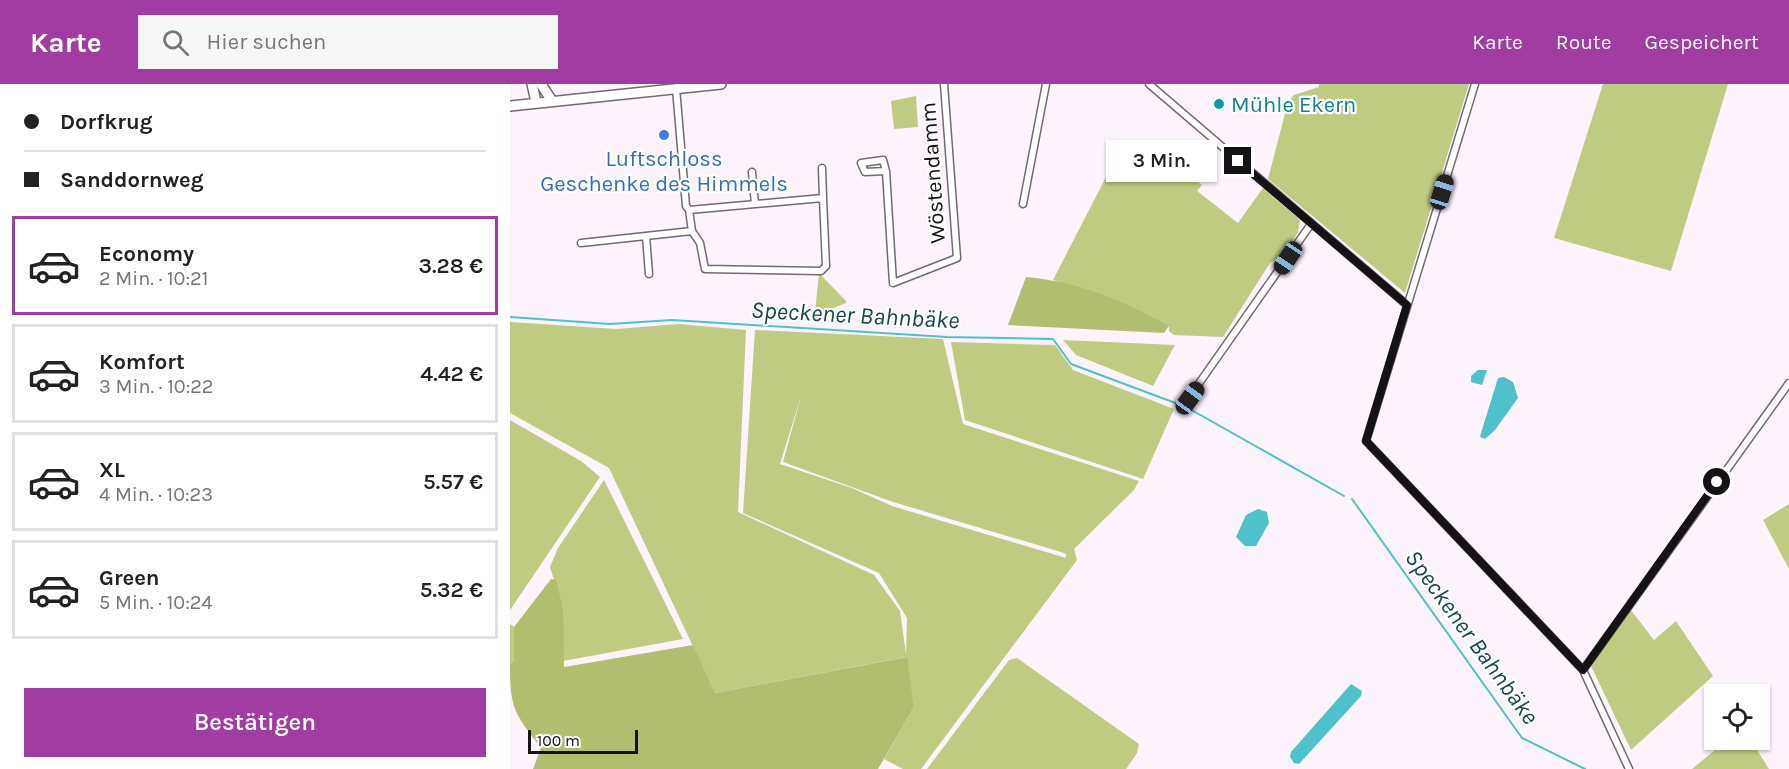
<!DOCTYPE html>
<html lang="de">
<head>
<meta charset="utf-8">
<style>
  :root { --surface:#fff; --page:#f6f6f6; --text:#222; --muted:#767676; --line:#e0e0e0; --accent:#a03ca2 }
  body { margin:0; font-family:Karla,sans-serif; background:var(--page); color:var(--text); height:100vh; display:flex; flex-direction:column; font-size:22px; white-space:nowrap }
  * { box-sizing:border-box; margin:0 }
  p { font-size:20px; color:var(--muted) }
  .icon { flex:none; width:33px; height:33px; fill:none; stroke:currentColor; stroke-width:2; stroke-linecap:round; stroke-linejoin:round }
  .map { position:relative; flex:1; overflow:hidden }
  .sheet { display:flex; flex-direction:column; background:var(--surface); width:510px }
  .sheet>* { flex:none }
  .banner { display:grid; align-content:center; height:132px; padding:0 24px; background:var(--surface) }
  .fabs { position:absolute; left:1194px; top:600px; display:grid; gap:12px }
  .fabs a { display:grid; place-items:center; width:66px; height:66px; border-radius:0px; background:var(--surface); box-shadow:0 2px 4px #0004; font-size:30px }
  .scale { position:absolute; left:18px; bottom:15px; width:110px; box-sizing:border-box; padding-left:6px; border:3px solid #151215; border-top:0; font-size:16px; line-height:21px; white-space:nowrap; color:#151215; -webkit-text-stroke:4px #fff; paint-order:stroke }
  .end { position:absolute; width:27px; height:27px; margin:-14px; border:8px solid #151215; background:#fff; box-shadow:0 0 0 3px #fff }
  .from { border-radius:50% }
  .bubble { position:absolute; height:42px; border-radius:0px; background:var(--surface); box-shadow:0 2px 4px #0004; font-size:20px; font-weight:600; line-height:42px; text-align:center }
  .car { position:absolute; width:18px; height:36px; margin:-18px -9px; border-radius:8px; box-shadow:0 0 4px 2px #0007; background:linear-gradient(#222 24%,#8ab4d8 0 40%,#222 0 76%,#8ab4d8 0 86%,#222 0) }
  .banner b { display:flex; align-items:center; gap:21px; height:57px; font-size:22px }
  .banner b+b { border-top:2px solid var(--line) }
  .banner i { width:15px; height:15px; background:var(--text) }
  ul { padding:0; list-style:none }
  li { display:flex; align-items:center; gap:18px; height:99px; margin:0 12px 9px; padding:0 12px; border:3px solid var(--line); border-radius:0px }
  li div { flex:1 }
  li b { display:block; font-size:22px }
  li em { font-style:normal; font-weight:600 }
  li.on { border-color:var(--accent) }
  li>.icon { width:54px; height:54px; stroke-width:1.5 }
  .action { display:flex; gap:12px; margin-top:auto; padding:12px 24px }
  .action a { flex:1; height:69px; border-radius:0px; background:var(--accent); color:#fff; font-size:24px; font-weight:600; line-height:69px; text-align:center }
  header { display:flex; align-items:center; gap:36px; box-sizing:border-box; height:84px; padding:0 30px; background:var(--accent); color:#fff }
  header strong { font-size:28px }
  nav { display:flex; gap:33px; margin-inline-start:auto; font-size:21px }
  .search { width:420px; height:54px; background:var(--page); display:flex; align-items:center; gap:15px; box-sizing:border-box; padding:0 21px; border-radius:0px; color:var(--muted); font-size:22px }
  main { display:flex; flex:1; min-height:0 }
  .map>svg:first-child { display:block }
  .green { fill:#bfcb81; fill-rule:evenodd }
  .forest { fill:#b1bd6f }
  .water { fill:#4fc1cb }
  .lines { fill:none; stroke-linecap:round; stroke-linejoin:round }
  .stream { stroke:#4fc1cb; stroke-width:2 }
  .street-casing { stroke:#726a72; stroke-width:9 }
  .secondary-casing { stroke:#726a72; stroke-width:12 }
  .street { stroke:#fff; stroke-width:6 }
  .secondary { stroke:#fff; stroke-width:9 }
  .route { stroke:#151215; stroke-width:8 }
  .culture-dot { fill:#0f9aa8; stroke:#fff; stroke-width:2 }
  .shop-dot { fill:#3f7fe0; stroke:#fff; stroke-width:2 }
  .labels { text-anchor:middle; stroke-width:4.5; stroke-linejoin:round; paint-order:stroke }
  .culture-label { font-size:22px; fill:#0d838f; stroke:#fff; text-anchor:start }
  .shop-label { font-size:22px; fill:#366cbe; stroke:#fff }
  .street-label { font-size:22px; fill:#151215; stroke:#fff }
  .water-label { font-size:24px; font-style:italic; fill:#14484c; stroke:#fff }
</style>
</head>
<body>
<header>
<strong>Karte</strong>
<div class="search"><svg class="icon" aria-label="search" viewBox="0 0 24 24"><circle cx="10" cy="10" r="6"/><path d="M15 15l6 6"/></svg>Hier suchen</div>
<nav><a>Karte</a><a>Route</a><a>Gespeichert</a></nav>
</header>
<main>
<section class="sheet">
<div class="banner">
<b><i class="from"></i>Dorfkrug</b>
<b><i></i>Sanddornweg</b>
</div>
<ul>
<li class="on"><svg class="icon" aria-label="car" viewBox="0 0 24 24"><path d="M5 17H2v-5l4-1 3-4h7l3 4 3 1v5h-3M9 17h6M6 11h13"/><circle cx="7" cy="17" r="2"/><circle cx="17" cy="17" r="2"/></svg><div><b>Economy</b><p>2 Min. · 10:21</p></div><em>3.28 €</em></li>
<li><svg class="icon" aria-label="car" viewBox="0 0 24 24"><path d="M5 17H2v-5l4-1 3-4h7l3 4 3 1v5h-3M9 17h6M6 11h13"/><circle cx="7" cy="17" r="2"/><circle cx="17" cy="17" r="2"/></svg><div><b>Komfort</b><p>3 Min. · 10:22</p></div><em>4.42 €</em></li>
<li><svg class="icon" aria-label="car" viewBox="0 0 24 24"><path d="M5 17H2v-5l4-1 3-4h7l3 4 3 1v5h-3M9 17h6M6 11h13"/><circle cx="7" cy="17" r="2"/><circle cx="17" cy="17" r="2"/></svg><div><b>XL</b><p>4 Min. · 10:23</p></div><em>5.57 €</em></li>
<li><svg class="icon" aria-label="car" viewBox="0 0 24 24"><path d="M5 17H2v-5l4-1 3-4h7l3 4 3 1v5h-3M9 17h6M6 11h13"/><circle cx="7" cy="17" r="2"/><circle cx="17" cy="17" r="2"/></svg><div><b>Green</b><p>5 Min. · 10:24</p></div><em>5.32 €</em></li>
</ul>
<div class="action"><a>Bestätigen</a></div>
</section>
<div class="map">
<svg width="1279" height="685" viewBox="0 0 1279 685">
  <rect width="100%" height="100%" fill="#fcf3fd"/>
  <!-- green -->
  <path class="green" d="M809,0H959L895,209L758,95L778,18L784,11L809,3Z
    M1093,0H1218L1161,187L1044,154Z
    M406,12L408,43L384,45L381,17Z
    M612,62L632,77L643,64L692,101L687,107L728,139L753,104L790,136L788,148L775,170L760,179L713,253L664,251L659,247V242L543,196Z
    M309,189L336,217V219L314,228H305Z
    M0,238L107,245L168,240L236,246L228,428L364,491L390,527L396,570L397,534L369,489L233,429L245,246L433,255L453,340L629,397L624,406L564,465L567,476L411,685H393L374,675L404,623L396,573L205,609L99,384L0,329ZM291,312L273,378L383,418L551,468L556,470V474L382,422L342,404L270,380Z
    M553,256L665,261L643,302L566,271Z
    M441,258L545,261L563,286L664,325L633,395L455,336Z
    M0,336L71,377L90,393L0,526Z
    M94,396L173,555L53,577V525L40,483L48,464Z
    M1279,420V485L1253,436Z
    M1120,525L1144,556L1166,537L1203,592L1121,666L1081,582Z
    M0,540L4,543V576L0,580Z
    M507,574L629,660L627,669L616,685H417L499,576Z
    M1217,656H1241L1259,685H1182Z"/>
  <!-- forest -->
  <path class="forest" d="M516,193C570,198 612,216 659,242L654,249L498,241Z
    M41,495L46,496L53,525L54,583L183,561L205,609L397,573L404,623L368,685H23L31,664C4,628 0,626 0,580L4,576V543Z"/>
  <!-- water -->
  <path class="water" d="M968,286H977L972,301L961,298V292Z
    M994,293L1003,298L1008,314L985,346L975,355L970,353L971,349L988,294Z
    M748,425L757,428L759,439L746,462H735L726,453L736,431Z
    M841,600L852,607L851,612L789,680L784,679L780,673L781,668Z"/>
  <g class="lines">
    <!-- stream -->
    <path class="stream" d="M0,233L100,240L162,236L437,253L543,255L561,280L668,320
      M678,324L834,412
      M842,415L1012,654L1075,685"/>
    <defs>
      <path id="street" d="M639,0L897,221
        M965,0L856,357L1073,586L1119,685
        M166,4L176,122L179,126L182,147L190,159L195,185L311,187L316,182L313,114L179,126
        M312,84L313,114
        M376,87L355,88L351,79L373,76L376,87L383,199L447,174L434,0
        M242,88L245,120
        M513,120L536,0
        M136,152L139,190
        M71,159L182,147
        M671,325L801,140
        M1073,586L1279,299"/>
      <path id="secondary" d="M22,0L26,18
        M31,0L42,17
        M0,22L211,0"/>
    </defs>
    <!-- street casing -->
    <use href="#street" class="street-casing"/>
    <!-- secondary casing -->
    <use href="#secondary" class="secondary-casing"/>
    <!-- street -->
    <use href="#street" class="street"/>
    <!-- secondary -->
    <use href="#secondary" class="secondary"/>
  </g>
  <g class="lines">
    <!-- route -->
    <path class="route" d="M728,77L897,221L856,357L1073,586L1207,398"/>
  </g>
  <!-- markers -->
  <circle class="culture-dot" cx="709" cy="20" r="6"/>
  <circle class="shop-dot" cx="154" cy="51" r="6"/>
  <g class="labels">
    <!-- culture labels -->
    <g class="culture-label">
      <text x="721" y="28">Mühle Ekern</text>
    </g>
    <!-- shop labels -->
    <g class="shop-label">
      <text x="154" y="82">Luftschloss<tspan x="154" dy="25">Geschenke des Himmels</tspan></text>
    </g>
    <!-- street labels -->
    <g class="street-label">
      <text transform="translate(422 89) rotate(-94)" y="8">Wöstendamm</text>
    </g>
    <!-- water labels -->
    <g class="water-label">
      <text transform="translate(345 231) rotate(3)" y="8">Speckener Bahnbäke</text>
      <text transform="translate(962 553) rotate(54)" y="8">Speckener Bahnbäke</text>
    </g>
  </g>
</svg>
<div class="fabs">
<a><svg class="icon" aria-label="locate" viewBox="0 0 24 24"><circle cx="12" cy="12" r="6"/><path d="M12 2v4M12 18v4M2 12h4M18 12h4"/></svg></a>
</div>
<div class="scale">100 m</div>
<i class="end from" style="left:1207px;top:398px"></i>
<i class="end" style="left:728px;top:77px"></i>
<div class="bubble" style="left:596px;top:56px;width:111px">3 Min.</div>
<i class="car" style="left:932px;top:108px;rotate:17deg"></i>
<i class="car" style="left:778px;top:174px;rotate:214deg"></i>
<i class="car" style="left:680px;top:314px;rotate:36deg"></i>
</div>
</main>
</body>
</html>
